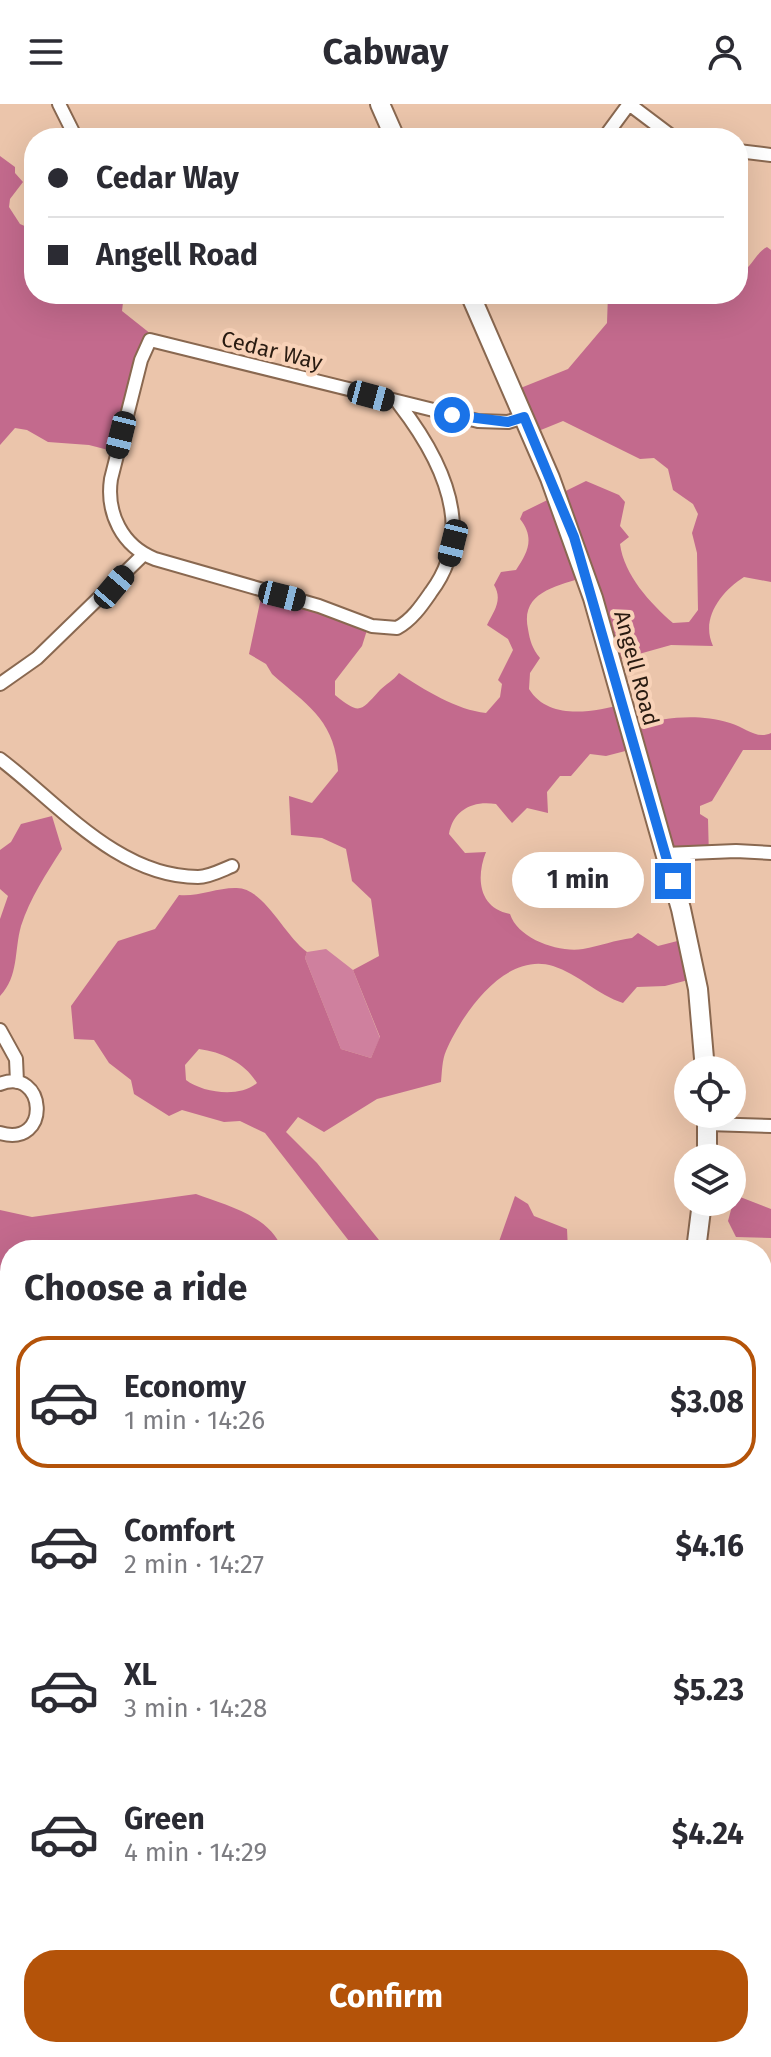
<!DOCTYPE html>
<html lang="en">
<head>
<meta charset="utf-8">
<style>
  :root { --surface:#fff; --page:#f7f7f7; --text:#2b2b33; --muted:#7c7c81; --line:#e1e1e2; --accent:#b45309 }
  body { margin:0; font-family:"Fira Sans",sans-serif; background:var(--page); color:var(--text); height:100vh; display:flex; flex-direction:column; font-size:30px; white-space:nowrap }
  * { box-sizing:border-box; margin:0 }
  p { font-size:26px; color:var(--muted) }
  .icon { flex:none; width:44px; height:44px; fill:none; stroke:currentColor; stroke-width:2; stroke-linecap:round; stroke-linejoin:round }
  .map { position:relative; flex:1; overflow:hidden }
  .drawer { position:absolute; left:0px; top:1136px; width:772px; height:818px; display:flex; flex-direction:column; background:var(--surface); border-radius:32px 32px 0 0; box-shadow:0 8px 32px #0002 }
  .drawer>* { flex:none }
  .hud { position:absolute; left:24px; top:24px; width:724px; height:176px; border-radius:32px; box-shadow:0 8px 32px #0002; display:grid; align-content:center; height:176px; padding:0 24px; background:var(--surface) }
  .controls { position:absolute; left:674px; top:952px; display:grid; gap:16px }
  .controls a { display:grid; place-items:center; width:72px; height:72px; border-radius:50%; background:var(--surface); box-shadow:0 8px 32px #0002; font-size:40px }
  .end { position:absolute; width:36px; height:36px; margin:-18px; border:10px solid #1a73e8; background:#fff; box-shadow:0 0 0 4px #fff }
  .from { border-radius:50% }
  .bubble { position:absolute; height:56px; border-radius:28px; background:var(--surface); box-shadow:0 8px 32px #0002; font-size:26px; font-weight:700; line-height:56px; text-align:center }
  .car { position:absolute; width:24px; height:48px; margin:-24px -12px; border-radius:10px; box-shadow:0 0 6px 2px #0007; background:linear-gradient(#222 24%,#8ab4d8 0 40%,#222 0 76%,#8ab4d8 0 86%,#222 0) }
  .hud b { display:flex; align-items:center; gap:28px; height:76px; font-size:30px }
  .hud b+b { border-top:2px solid var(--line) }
  .hud i { width:20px; height:20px; background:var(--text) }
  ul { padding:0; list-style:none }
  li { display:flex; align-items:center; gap:24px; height:132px; margin:0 16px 12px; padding:0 8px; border:4px solid transparent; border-radius:32px }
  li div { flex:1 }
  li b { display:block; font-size:30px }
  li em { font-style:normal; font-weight:700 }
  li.selected { border-color:var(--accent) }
  li>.icon { width:72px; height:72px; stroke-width:1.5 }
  h2 { padding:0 24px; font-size:36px; line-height:96px }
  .action { display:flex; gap:16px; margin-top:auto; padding:16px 24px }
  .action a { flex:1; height:92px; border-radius:32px; background:var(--accent); color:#fff; font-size:32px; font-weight:700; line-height:92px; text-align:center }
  header { display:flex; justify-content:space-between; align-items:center; height:104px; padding:0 24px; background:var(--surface); font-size:36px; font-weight:700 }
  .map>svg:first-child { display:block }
  .green { fill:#cf809e }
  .forest { fill:#c36a8d; fill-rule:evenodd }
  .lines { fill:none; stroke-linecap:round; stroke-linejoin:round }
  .minor-casing { stroke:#896850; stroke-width:16 }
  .tertiary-casing { stroke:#896850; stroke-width:20 }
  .secondary-casing { stroke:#896850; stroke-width:22 }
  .primary-casing { stroke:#896850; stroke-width:24 }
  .minor { stroke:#fff; stroke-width:12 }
  .tertiary { stroke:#fff; stroke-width:16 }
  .secondary { stroke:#fff; stroke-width:18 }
  .primary { stroke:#fff; stroke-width:20 }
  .route { stroke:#1a73e8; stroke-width:10 }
  .labels { text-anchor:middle; stroke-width:8; stroke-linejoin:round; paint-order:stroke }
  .street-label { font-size:22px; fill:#291b11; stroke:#f8d2b8 }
</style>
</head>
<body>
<header><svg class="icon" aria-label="menu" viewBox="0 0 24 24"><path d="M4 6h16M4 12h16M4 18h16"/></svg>Cabway<svg class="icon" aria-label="person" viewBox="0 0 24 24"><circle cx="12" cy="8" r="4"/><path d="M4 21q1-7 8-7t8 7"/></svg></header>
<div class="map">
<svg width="771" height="1953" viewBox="0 0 771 1953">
  <rect width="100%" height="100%" fill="#ebc5ab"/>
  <!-- green -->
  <path class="green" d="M326,845L353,866L380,934L371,954L341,945L305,854L307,848Z"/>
  <!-- forest -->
  <path class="forest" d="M0,52L15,63V69L23,78L10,95L9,103L20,120L34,126V190H124L122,207L161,238L146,253L120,349L89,341L48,338L27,326L15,324L0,341Z
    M767,143L771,146V478L744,473C722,487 700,514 713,542L671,541L614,557L585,473C557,482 520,488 528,525C530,537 532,544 540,554L530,569L529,585C549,617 593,608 624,600L633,621C668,614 695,609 730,619C745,623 756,636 771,629V646H743L712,697L700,702V710L708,715L709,754L673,761L637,644L606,652L590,650L571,672H560L547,688L548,709L527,704L512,719L496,700C473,696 453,706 449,730L465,749L486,748C476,773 478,804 510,810C518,835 559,849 583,845C600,842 615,836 632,834L638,829L658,842L689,834L696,874L665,882L637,883L623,899C598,891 578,870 553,862C505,847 462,910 446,947C442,956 442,968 441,978L377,995L324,1028L298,1013L286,1028L317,1059L387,1146H356L265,1029L240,1017L224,1018L182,1006L169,1012L134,990L131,976L109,959L94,936L74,935L71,902L118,837L155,825L179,791C197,793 216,784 235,784C263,782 283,830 307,848L305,854L341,945L371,954L380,933L353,866L379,852L371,795L352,777L346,745L322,734L291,731L289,692L312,699L338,667C335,616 307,601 272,570L266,560L249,550L262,489L368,523L362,542L335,577V591C360,611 360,608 380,586C386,580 393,577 399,569C424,586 457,606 486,609L500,593L502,580L498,576L513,546L508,535L487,521C494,507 503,496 494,481L501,468L516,466C528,448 535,434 520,415L523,408L586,377L619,391L625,398L620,422L629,433L620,440C624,471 650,499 673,519L689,518L698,506L697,449L692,429L698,410L693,400L673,386L668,365L654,354L640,355L563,317L531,330L513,287L568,265L607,219L608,190H738V170C751,166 754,150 767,143ZM199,945C222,948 245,959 257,979C240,994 203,989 186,976L185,961Z
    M52,712L62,745C46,770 30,794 21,822C14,847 19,872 0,892V815L8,792L0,785V746L11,738L21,720Z
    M196,1090C225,1101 272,1112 282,1146H10V1451L0,1443L3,1349L0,1344V1106L32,1113Z
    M735,1091L771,1105V1134L736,1133L728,1117Z
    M515,1092L528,1100L534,1112L567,1125L568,1146H496Z
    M7,1904H10V1944H94L98,1953H12Z
    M248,1944H359L347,1953H247Z"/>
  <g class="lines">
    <defs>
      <path id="minor" d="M59,0L76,34
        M629,0L674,34
        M604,34L629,0
        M738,47L771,51
        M399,300C440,353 478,426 431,488C422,501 412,516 397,524L372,522L319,502L155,455C122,442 106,409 111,375L141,256L150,236L478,317L508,318L524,313
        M0,580L37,554L143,451
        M0,655C58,699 118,773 198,773C209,773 222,766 232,762
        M665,750L736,747L771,749
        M0,926L16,955L17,978
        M0,980C46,962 52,1044 0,1029
        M707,1020L771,1022
        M762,1489L771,1493
        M762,1696L771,1692
        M0,1733L10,1729
        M392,1944L435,1953
        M627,1944L632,1953"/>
      <path id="tertiary" d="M0,1558L10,1578"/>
      <path id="secondary" d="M380,0L395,34
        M470,190L550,374L593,494L681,805L698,885L705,966
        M707,1054V1010
        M696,1146L702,1098"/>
      <path id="primary" d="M762,1883L771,1887
        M0,1905L10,1903
        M0,1924L6,1953"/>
    </defs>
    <!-- minor casing -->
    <use href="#minor" class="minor-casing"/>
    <!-- tertiary casing -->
    <use href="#tertiary" class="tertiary-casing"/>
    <!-- secondary casing -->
    <use href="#secondary" class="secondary-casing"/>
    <!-- primary casing -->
    <use href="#primary" class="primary-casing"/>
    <!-- minor -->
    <use href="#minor" class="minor"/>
    <!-- tertiary -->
    <use href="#tertiary" class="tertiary"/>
    <!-- secondary -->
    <use href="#secondary" class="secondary"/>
    <!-- primary -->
    <use href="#primary" class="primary"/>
  </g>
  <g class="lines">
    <!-- route -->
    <path class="route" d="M452,311L508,318L524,313L574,433L673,777"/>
  </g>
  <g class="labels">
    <!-- street labels -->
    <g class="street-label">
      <text transform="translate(272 246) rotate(14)" y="8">Cedar Way</text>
      <text transform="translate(637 564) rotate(75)" y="8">Angell Road</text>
    </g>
  </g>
</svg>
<div class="controls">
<a><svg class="icon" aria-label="locate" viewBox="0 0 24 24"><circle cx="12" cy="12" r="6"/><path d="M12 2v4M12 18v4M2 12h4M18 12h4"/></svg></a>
<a><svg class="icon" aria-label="layers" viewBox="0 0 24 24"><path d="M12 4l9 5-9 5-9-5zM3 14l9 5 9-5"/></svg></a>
</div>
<i class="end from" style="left:452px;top:311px"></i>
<i class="end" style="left:673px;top:777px"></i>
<div class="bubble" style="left:512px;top:748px;width:132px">1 min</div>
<i class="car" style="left:371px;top:292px;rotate:105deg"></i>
<i class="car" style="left:121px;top:331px;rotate:194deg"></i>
<i class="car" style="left:453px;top:439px;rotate:194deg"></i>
<i class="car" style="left:114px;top:483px;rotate:40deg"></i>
<i class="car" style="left:282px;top:492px;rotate:104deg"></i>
<div class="hud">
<b><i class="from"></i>Cedar Way</b>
<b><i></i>Angell Road</b>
</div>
<section class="drawer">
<h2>Choose a ride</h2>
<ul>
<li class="selected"><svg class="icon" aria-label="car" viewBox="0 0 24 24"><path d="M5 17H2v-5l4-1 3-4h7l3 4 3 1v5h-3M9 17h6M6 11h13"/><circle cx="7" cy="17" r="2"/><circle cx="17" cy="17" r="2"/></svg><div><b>Economy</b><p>1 min · 14:26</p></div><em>$3.08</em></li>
<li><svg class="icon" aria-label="car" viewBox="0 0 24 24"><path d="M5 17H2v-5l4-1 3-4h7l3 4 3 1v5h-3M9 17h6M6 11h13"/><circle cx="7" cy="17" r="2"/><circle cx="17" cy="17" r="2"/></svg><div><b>Comfort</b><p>2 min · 14:27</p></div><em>$4.16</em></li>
<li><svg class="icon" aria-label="car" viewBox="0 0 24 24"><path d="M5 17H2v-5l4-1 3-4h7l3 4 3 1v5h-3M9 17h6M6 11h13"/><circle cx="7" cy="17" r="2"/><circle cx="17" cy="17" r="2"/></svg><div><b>XL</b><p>3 min · 14:28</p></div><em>$5.23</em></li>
<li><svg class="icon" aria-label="car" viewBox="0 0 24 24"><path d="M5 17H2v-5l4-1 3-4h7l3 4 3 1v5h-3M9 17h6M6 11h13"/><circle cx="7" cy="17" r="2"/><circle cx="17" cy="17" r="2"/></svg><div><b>Green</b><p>4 min · 14:29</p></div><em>$4.24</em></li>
</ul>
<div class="action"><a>Confirm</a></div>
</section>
</div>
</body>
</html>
